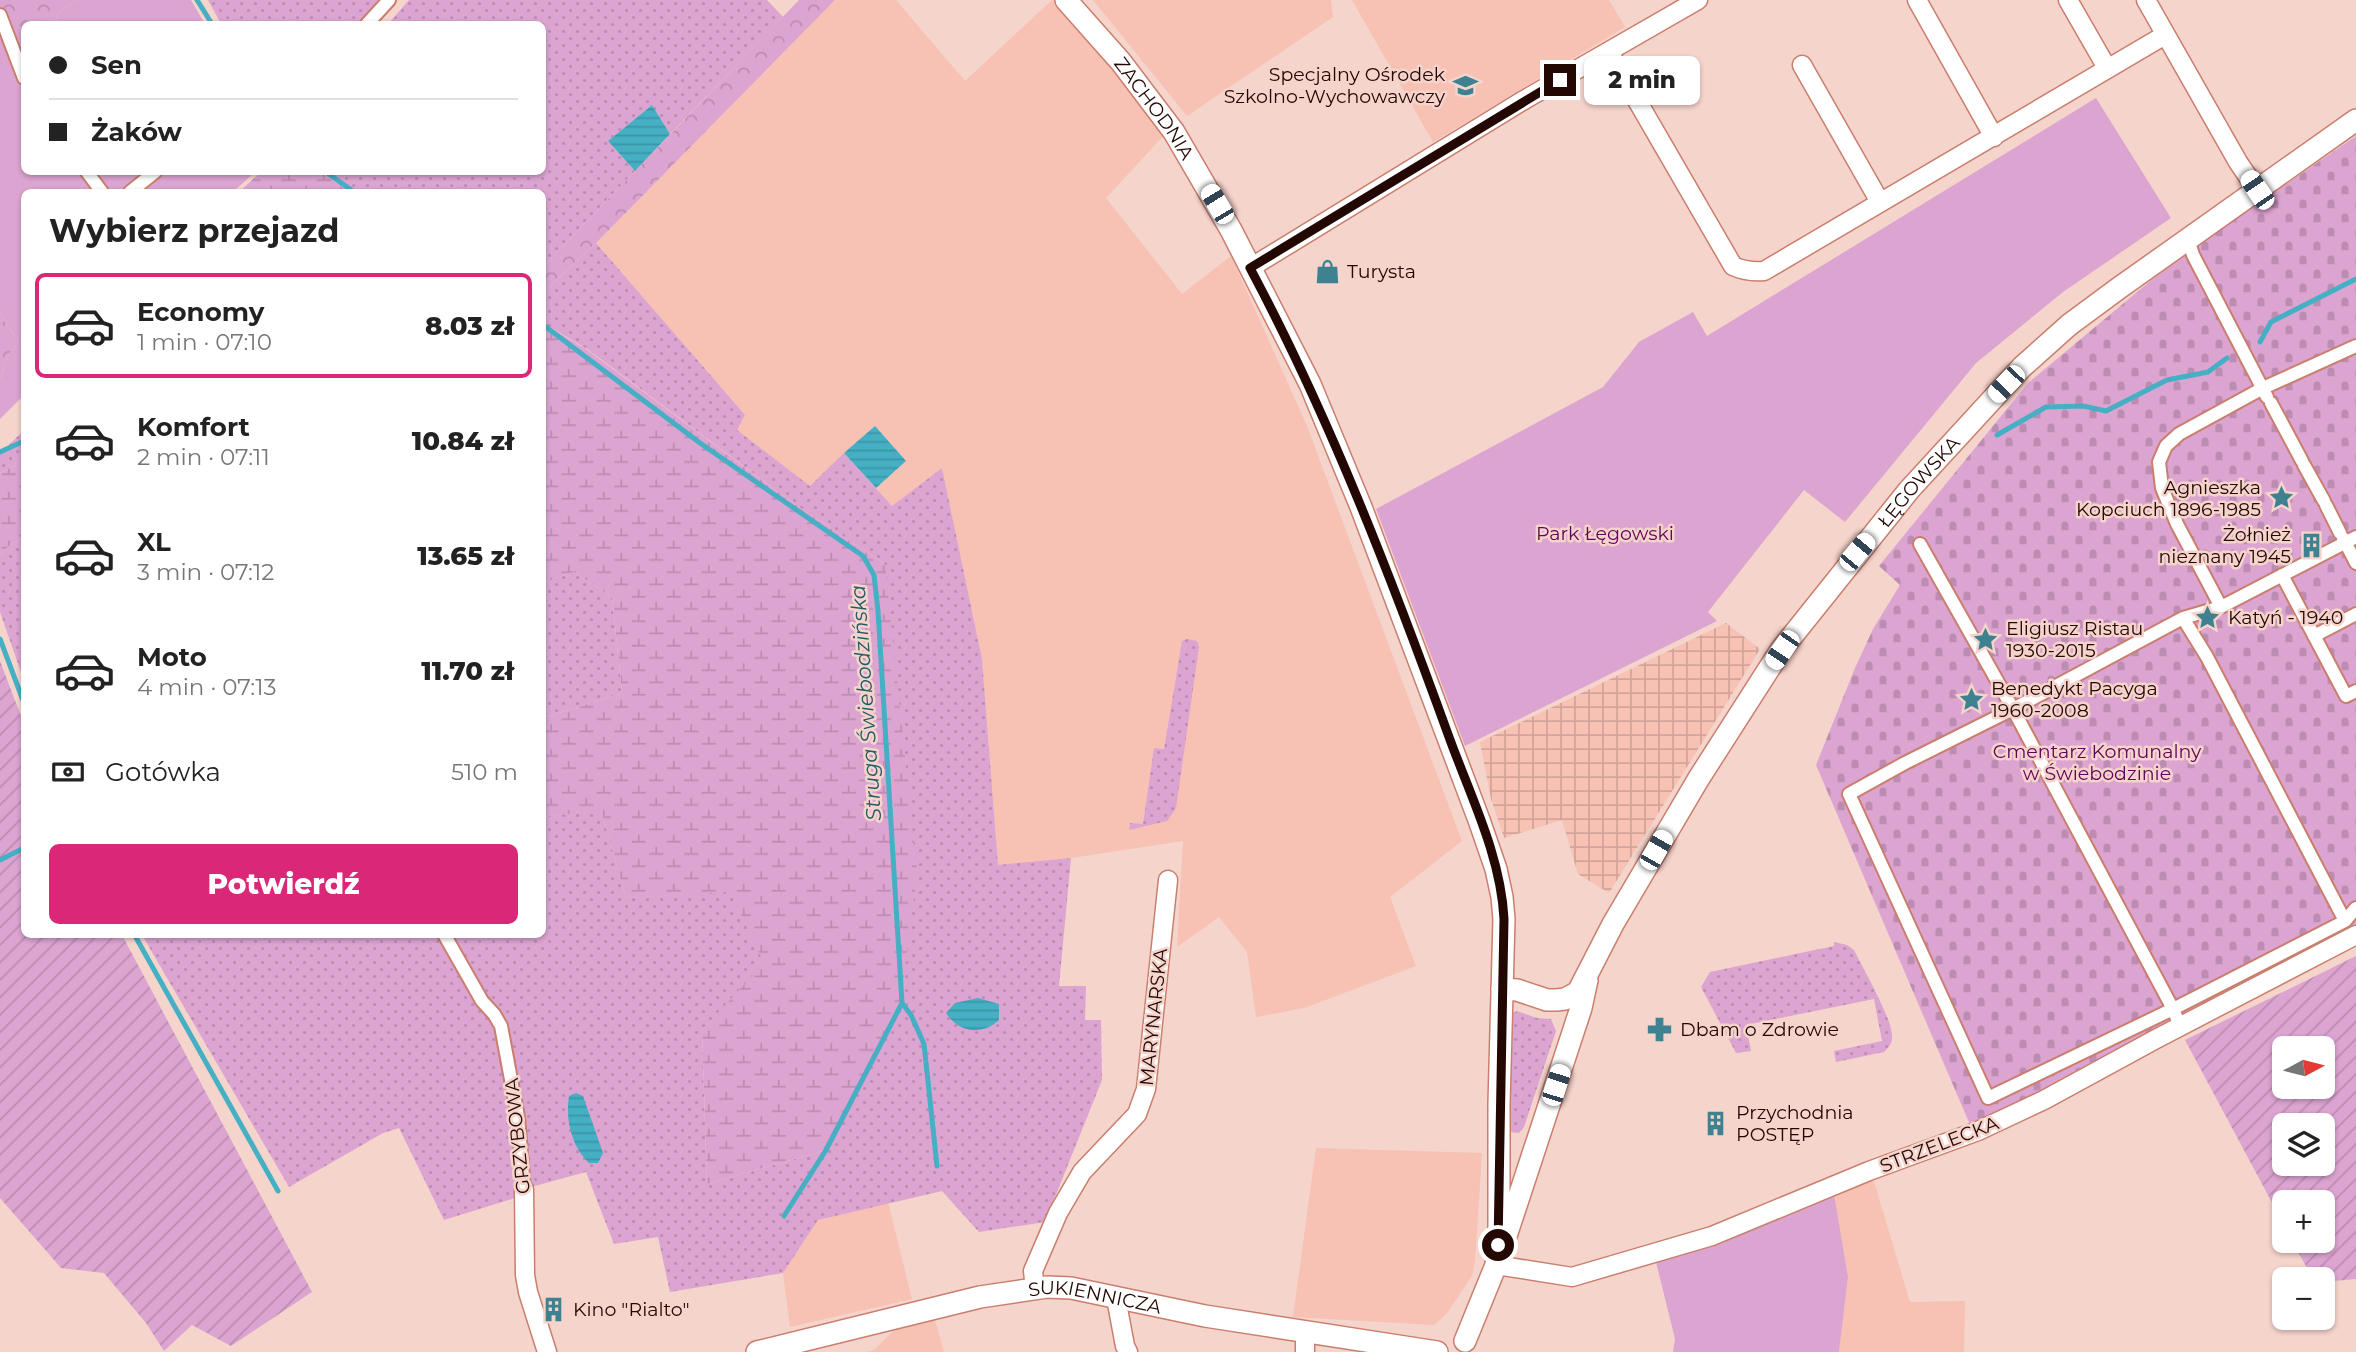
<!DOCTYPE html>
<html lang="pl">
<head>
<meta charset="utf-8">
<style>
  :root { --surface:#fff; --page:#f6f6f6; --text:#222; --muted:#767676; --line:#e0e0e0; --accent:#db2777 }
  body { margin:0; font-family:Montserrat,sans-serif; background:var(--page); color:var(--text); height:100vh; display:flex; flex-direction:column; font-size:26px; white-space:nowrap }
  * { box-sizing:border-box; margin:0 }
  p { font-size:23px; color:var(--muted) }
  .icon { flex:none; width:38px; height:38px; fill:none; stroke:currentColor; stroke-width:2; stroke-linecap:round; stroke-linejoin:round }
  .map { position:relative; flex:1; overflow:hidden }
  .side { position:absolute; left:21px; top:189px; width:525px; height:749px; display:flex; flex-direction:column; background:var(--surface); border-radius:10px; box-shadow:0 2px 5px #0004 }
  .side>* { flex:none }
  .banner { position:absolute; left:21px; top:21px; width:525px; height:154px; border-radius:10px; box-shadow:0 2px 5px #0004; display:grid; align-content:center; height:154px; padding:0 28px; background:var(--surface) }
  .needle { width:46px; rotate:83deg }
  .fabs { position:absolute; left:2272px; top:1036px; display:grid; gap:14px }
  .fabs a { display:grid; place-items:center; width:63px; height:63px; border-radius:10px; background:var(--surface); box-shadow:0 2px 5px #0004; font-size:35px }
  .end { position:absolute; width:32px; height:32px; margin:-16px; border:9px solid #230703; background:#fff; box-shadow:0 0 0 4px #fff }
  .from { border-radius:50% }
  .bubble { position:absolute; height:49px; border-radius:10px; background:var(--surface); box-shadow:0 2px 5px #0004; font-size:23px; font-weight:800; line-height:49px; text-align:center }
  .car { position:absolute; width:21px; height:42px; margin:-21px -10px; border-radius:9px; box-shadow:0 0 5px 2px #0007; background:linear-gradient(#fff 24%,#345 0 40%,#fff 0 76%,#345 0 86%,#fff 0) }
  .banner b { display:flex; align-items:center; gap:24px; height:66px; font-size:26px }
  .banner b+b { border-top:2px solid var(--line) }
  .banner i { width:18px; height:18px; background:var(--text) }
  ul { padding:0; list-style:none }
  li { display:flex; align-items:center; gap:21px; height:105px; margin:0 14px 10px; padding:0 14px; border:4px solid transparent; border-radius:10px }
  li div { flex:1 }
  li b { display:block; font-size:26px }
  li em { font-style:normal; font-weight:800 }
  li.active { border-color:var(--accent) }
  li>.icon { width:63px; height:63px; stroke-width:1.5 }
  h2 { padding:0 28px; font-size:32px; line-height:84px }
  .pay { display:flex; align-items:center; gap:18px; height:77px; padding:0 28px; font-size:26px }
  .pay p { margin-inline-start:auto }
  .primary-button { display:flex; gap:14px; margin-top:auto; padding:14px 28px }
  .primary-button a { flex:1; height:80px; border-radius:10px; background:var(--accent); color:#fff; font-size:28px; font-weight:800; line-height:80px; text-align:center }
  .map>svg:first-child { display:block }
  .built { fill:#f7c1b4; fill-rule:evenodd }
  .industrial { fill:url(#industrial-grid) }
  .grass { fill:url(#grass-dots) }
  .forest { fill:url(#forest-crowns) }
  .wetland { fill:url(#wetland-marsh) }
  .cemetery { fill:url(#cemetery-stones) }
  .park { fill:#dca4d1 }
  .garden { fill:url(#garden-furrows); fill-rule:evenodd }
  .water { fill:url(#water-rules) }
  .lines { fill:none; stroke-linecap:round; stroke-linejoin:round }
  .stream { stroke:#45afc4; stroke-width:5 }
  .pedestrian-casing { stroke:#ca7e6d; stroke-width:16 }
  .minor-casing { stroke:#ca7e6d; stroke-width:21 }
  .tertiary-casing { stroke:#ca7e6d; stroke-width:24 }
  .pedestrian { stroke:#fff; stroke-width:12 }
  .minor { stroke:#fff; stroke-width:18 }
  .tertiary { stroke:#fff; stroke-width:21 }
  .route { stroke:#230703; stroke-width:9 }
  .labels { text-anchor:middle; stroke-width:5; stroke-linejoin:round; paint-order:stroke }
  .poi-label { font-size:19px; fill:#230703; stroke:#f5d4cc; text-anchor:start }
  .street-label { font-size:19px; fill:#230703; stroke:#f5d4cc }
  .park-label { font-size:19px; fill:#64015b; stroke:#f5d4cc }
  .water-label { font-size:21px; font-style:italic; fill:#215b67; stroke:#f5d4cc }
</style>
</head>
<body>
<div class="map">
<svg width="2356" height="1352" viewBox="0 0 2356 1352">
  <defs>
    <pattern id="industrial-grid" width="8" height="8" patternUnits="userSpaceOnUse" patternTransform="scale(1.75)"><rect width="8" height="8" fill="#f7c1b4"/><path d="M0 4h8M4 0v8" fill="none" stroke="#d3a499"/></pattern>
    <pattern id="grass-dots" width="8" height="8" patternUnits="userSpaceOnUse" patternTransform="scale(1.75)"><rect width="8" height="8" fill="#dca4d1"/><path d="M2 2h.1M6 6h.1" fill="none" stroke="#bc8cb2" stroke-width="1.8" stroke-linecap="round"/></pattern>
    <pattern id="forest-crowns" width="20" height="18" patternUnits="userSpaceOnUse" patternTransform="scale(1.75)"><rect width="20" height="18" fill="#dca4d1"/><path d="M2 6a3 3 0 1 1 6 0M12 15a3 3 0 1 1 6 0" fill="none" stroke="#bc8cb2"/></pattern>
    <pattern id="wetland-marsh" width="20" height="14" patternUnits="userSpaceOnUse" patternTransform="scale(1.75)"><rect width="20" height="14" fill="#dca4d1"/><path d="M1 5h8M5 5V1M11 12h8M15 12V8" fill="none" stroke="#bc8cb2"/></pattern>
    <pattern id="cemetery-stones" width="16" height="16" patternUnits="userSpaceOnUse" patternTransform="scale(1.75)"><rect width="16" height="16" fill="#dca4d1"/><path d="M2 7V4a2 2 0 0 1 4 0v3zM10 15v-3a2 2 0 0 1 4 0v3z" fill="#bc8cb2"/></pattern>
    <pattern id="garden-furrows" width="10" height="10" patternUnits="userSpaceOnUse" patternTransform="scale(1.75)"><rect width="10" height="10" fill="#dca4d1"/><path d="M-1 1l2-2M0 10L10 0M9 11l2-2" fill="none" stroke="#bc8cb2"/></pattern>
    <pattern id="water-rules" width="6" height="5" patternUnits="userSpaceOnUse" patternTransform="scale(1.75)"><rect width="6" height="5" fill="#45afc4"/><path d="M0 2.5h6" fill="none" stroke="#3c95a7"/></pattern>
  </defs>
  <rect width="100%" height="100%" fill="#f5d4cc"/>
  <!-- built -->
  <path class="built" d="M835,0H896L965,81L1052,0H1057L1165,134L1106,198L1182,294L1231,256L1307,426L1462,841L1390,897L1416,966L1304,1008L1256,1017L1247,952L1219,917L1177,947L1183,841L1071,858L998,866L982,659L942,469L892,506L876,488L906,461L875,426L810,486L736,430L745,415L596,243ZM1182,641L1167,821L1129,829L1130,823L1143,825L1154,748L1164,749Z
    M1093,0H1331L1333,17L1187,116Z
    M1352,0H1609L1625,27L1433,142Z
    M1316,1148L1482,1153L1475,1261L1472,1276L1447,1313L1434,1325L1293,1317Z
    M1873,1178L1910,1302L1965,1301L1964,1352H1839L1848,1277L1834,1194Z
    M888,1202L912,1299L790,1327L783,1273L818,1220Z
    M935,1320L944,1352H866L874,1350L892,1332L901,1327Z"/>
  <!-- industrial -->
  <path class="industrial" d="M1726,623L1760,649L1609,893L1578,874L1562,820L1504,838L1491,799L1480,742Z"/>
  <!-- grass -->
  <path class="grass" d="M208,0H380L358,24H221Z
    M409,0H767L783,17L670,134L652,105L608,141L635,171L543,267L542,192H349L321,172H542V24H388Z
    M596,243L745,415L737,430L810,486L844,453L892,506L942,468L982,659L998,865L1071,858L1059,986H1086L1085,1020H1101L1102,1080L1045,1222L979,1232L942,1191L818,1220L783,1273L670,1292L658,1237L614,1244L586,1172L524,1189L512,1199L444,1220L399,1128L383,1133L289,1187L142,935L542,934L543,817L601,809L626,898L730,891L765,964L702,1030L707,1184L826,1150L885,564L793,503L587,349L543,323V293Z
    M24,430V461L0,473V454Z
    M24,537V681L0,612V555L9,546Z
    M574,572L612,597L622,693L543,718L542,583Z
    M1187,639L1197,641L1199,647L1176,808L1167,821L1129,830L1130,823L1143,824L1154,748L1164,749L1182,641Z
    M1834,942L1847,945L1854,950C1862,967 1894,1021 1892,1038C1892,1044 1888,1048 1884,1052L1836,1062L1834,1051L1882,1041L1874,999L1746,1025L1751,1051L1736,1053L1701,987L1710,972L1834,946Z
    M1517,1011L1537,1018L1551,1019L1556,1031L1524,1127L1519,1133L1510,1132L1508,1126L1513,1013Z"/>
  <!-- forest -->
  <path class="forest" d="M0,0H76L60,12L53,24H24V47C0,39 0,26 0,0Z
    M799,0H835L596,243L543,293V267Z
    M0,314L18,341C15,350 8,353 5,362C3,368 4,373 0,379Z"/>
  <!-- wetland -->
  <path class="wetland" d="M261,172H321L349,192H239Z
    M542,323L586,349L793,503L885,564L917,874L900,1007L826,1150L707,1184L702,1030L764,963L730,892L626,898L601,810L543,817V718L622,693L612,597L574,572L543,583Z
    M24,461V537L9,546L0,555V473Z"/>
  <!-- cemetery -->
  <path class="cemetery" d="M2356,136V928L1971,1127L1816,765L1855,668L1873,629L1900,585L1879,566L2028,383L2173,262Z"/>
  <!-- park -->
  <path class="park" d="M76,0H191L205,24H53L60,12Z
    M0,30L9,43L24,47V172H255L233,192H24V395L0,419V379C4,373 3,368 5,362C8,353 15,350 18,341L0,314Z
    M2096,98L2171,218L2063,292L1976,363L1845,522L1804,490L1708,612L1717,621L1465,746L1376,509L1603,387L1639,342L1693,312L1707,336Z
    M1834,1194L1848,1277L1839,1352H1673L1675,1339L1656,1262L1718,1245Z"/>
  <!-- garden -->
  <path class="garden" d="M0,661L24,724V934L122,935L312,1292L231,1346L192,1325L164,1351L146,1323L104,1273L61,1268L0,1198Z
    M2356,956V1279L2322,1282V1279H2313L2292,1241H2322V1202H2284V1225L2185,1040ZM2284,1048H2322V1087H2284ZM2284,1125H2322V1164H2284Z"/>
  <!-- water -->
  <path class="water" d="M652,105L670,134L635,171L608,141Z
    M875,426L906,461L876,488L844,453Z
    M978,998L999,1004V1020C982,1036 959,1033 946,1013L955,1003Z
    M576,1093L583,1096L603,1153L598,1163H589C572,1147 565,1120 569,1096Z"/>
  <g class="lines">
    <!-- stream -->
    <path class="stream" d="M197,0L212,24
      M326,172L354,192
      M542,324L700,443L863,556L874,575L878,611L902,1003L826,1150L784,1216
      M2260,342L2271,322L2356,279
      M1997,435L2046,407L2083,406L2106,411L2167,380L2208,372L2227,358
      M0,452L24,441
      M0,639L24,703
      M0,860L24,848
      M134,934L278,1191
      M902,1003L911,1015L924,1044L937,1166"/>
    <defs>
      <path id="pedestrian" d="M0,15L24,78
        M367,24L389,0
        M87,172L102,192
        M130,192L155,172
        M2188,239L2193,255L2267,397
        M2271,403L2302,461
        M2304,465L2324,501
        M2326,505L2340,533
        M2343,538L2356,563
        M1920,544L2013,709L2173,1009L2345,921L2356,908
        M2282,575L2346,696L2356,691
        M2221,607L2356,537
        M2183,618L2207,657L2345,921
        M2314,636L2356,614
        M444,934L482,1001L494,1014L501,1026L518,1117L524,1189
        M2180,1026L2173,1009L1988,1098L1849,794L1905,763L2013,709L2183,618L2221,607L2177,524L2162,488L2159,462L2166,446L2179,434L2263,388L2356,346"/>
      <path id="minor" d="M1917,0L1994,137
        M2068,0L2107,68
        M2146,0L2238,162L2257,190
        M1609,52L1733,266C1744,271 1752,272 1764,271L2165,35
        M1802,65L1880,202
        M1250,268L1524,100L1698,0
        M524,1189L525,1275L528,1292L547,1352
        M1496,1265L1572,1277L1712,1236L1869,1171L1978,1131L2044,1100L2156,1039L2356,935
        M1035,1288L1033,1271L1058,1213L1082,1172L1137,1114L1146,1089L1168,880
        M1116,1298L1125,1346L1128,1352
        M1305,1332V1352"/>
      <g id="tertiary">
        <path id="s1" d="M1066,0L1121,62L1174,132L1231,230L1310,384L1361,507L1479,820L1496,869L1502,897L1504,919L1499,1104V1226L1496,1265L1465,1341"/>
        <path id="s2" d="M1502,989L1517,990L1547,1000H1556L1565,999L1578,992L1613,924L1699,778L1781,650L1909,490L2022,367L2069,325L2119,288L2356,120"/>
        <path d="M1506,1236L1581,1008L1587,980"/>
        <path id="s3" d="M757,1352L980,1297L1047,1287L1071,1288L1205,1316L1437,1352"/>
      </g>
    </defs>
    <!-- pedestrian casing -->
    <use href="#pedestrian" class="pedestrian-casing"/>
    <!-- minor casing -->
    <use href="#minor" class="minor-casing"/>
    <!-- tertiary casing -->
    <use href="#tertiary" class="tertiary-casing"/>
    <!-- pedestrian -->
    <use href="#pedestrian" class="pedestrian"/>
    <!-- minor -->
    <use href="#minor" class="minor"/>
    <!-- tertiary -->
    <use href="#tertiary" class="tertiary"/>
  </g>
  <g class="lines">
    <!-- route -->
    <path class="route" d="M1498,1245L1504,919C1501,856 1470,795 1449,737C1391,577 1330,418 1250,268L1560,80"/>
  </g>
  <!-- icons -->
  <defs>
    <symbol id="school-bare" viewBox="-9 -9 18 18"><path d="M0-5L7-2L0 1L-7-2ZM-4 1L0 2.5L4 1V4Q0 6-4 4Z" fill="#3e8291" stroke="#f5d4cc" stroke-width="2.5" paint-order="stroke"/></symbol>
    <symbol id="shop-bare" viewBox="-9 -9 18 18"><path d="M-5-2.5h2.3a2.7 3.5 0 0 1 5.4 0H5L5.5 6h-11ZM-1.5-2.5h3a1.5 2.3 0 0 0-3 0Z" fill="#3e8291" stroke="#f5d4cc" stroke-width="2.5" paint-order="stroke"/></symbol>
    <symbol id="sight-bare" viewBox="-9 -9 18 18"><path d="M0-6L1.8-2.2L6-1.7L2.9 1.2L3.7 5.4L0 3.3L-3.7 5.4L-2.9 1.2L-6-1.7L-1.8-2.2Z" fill="#3e8291" stroke="#f5d4cc" stroke-width="2.5" paint-order="stroke"/></symbol>
    <symbol id="building-bare" viewBox="-9 -9 18 18"><path d="M-4-6H4V6H1V3H-1V6H-4ZM-2.5-4.3h1.7v1.8h-1.7ZM.8-4.3h1.7v1.8H.8ZM-2.5-1h1.7V.8h-1.7ZM.8-1h1.7V.8H.8Z" fill="#3e8291" stroke="#f5d4cc" stroke-width="2.5" paint-order="stroke"/></symbol>
    <symbol id="pharmacy-bare" viewBox="-9 -9 18 18"><path d="M-2-6h4v4h4v4h-4v4h-4v-4h-4v-4h4Z" fill="#3e8291" stroke="#f5d4cc" stroke-width="2.5" paint-order="stroke"/></symbol>
  </defs>
  <g fill-rule="evenodd">
    <use href="#school-bare" x="1448" y="68" width="35" height="35"/>
    <use href="#shop-bare" x="1310" y="254" width="35" height="35"/>
    <use href="#sight-bare" x="2264" y="480" width="35" height="35"/>
    <use href="#building-bare" x="2294" y="528" width="35" height="35"/>
    <use href="#sight-bare" x="2190" y="600" width="35" height="35"/>
    <use href="#sight-bare" x="1968" y="622" width="35" height="35"/>
    <use href="#sight-bare" x="1954" y="682" width="35" height="35"/>
    <use href="#pharmacy-bare" x="1642" y="1012" width="35" height="35"/>
    <use href="#building-bare" x="1698" y="1106" width="35" height="35"/>
    <use href="#building-bare" x="536" y="1292" width="35" height="35"/>
  </g>
  <g class="labels">
    <!-- poi labels -->
    <g class="poi-label">
      <text x="1445" y="81" text-anchor="end">Specjalny Ośrodek<tspan x="1445" dy="22">Szkolno-Wychowawczy</tspan></text>
      <text x="1347" y="278">Turysta</text>
      <text x="2261" y="494" text-anchor="end">Agnieszka<tspan x="2261" dy="22">Kopciuch 1896-1985</tspan></text>
      <text x="2291" y="541" text-anchor="end">Żołnież<tspan x="2291" dy="22">nieznany 1945</tspan></text>
      <text x="2228" y="624">Katyń - 1940</text>
      <text x="2006" y="635">Eligiusz Ristau<tspan x="2006" dy="22">1930-2015</tspan></text>
      <text x="1991" y="695">Benedykt Pacyga<tspan x="1991" dy="22">1960-2008</tspan></text>
      <text x="1680" y="1036">Dbam o Zdrowie</text>
      <text x="1736" y="1119">Przychodnia<tspan x="1736" dy="22">POSTĘP</tspan></text>
      <text x="573" y="1316">Kino "Rialto"</text>
    </g>
    <!-- street labels -->
    <g class="street-label">
      <text dy="7" stroke="none"><textPath href="#s1" startOffset="140">ZACHODNIA</textPath></text>
      <text dy="7" stroke="none"><textPath href="#s2" startOffset="695">ŁĘGOWSKA</textPath></text>
      <text transform="translate(1153 1017) rotate(-84)" y="7">MARYNARSKA</text>
      <text transform="translate(517 1136) rotate(-96)" y="7">GRZYBOWA</text>
      <text transform="translate(1939 1144) rotate(-21)" y="7">STRZELECKA</text>
      <text dy="7" stroke="none"><textPath href="#s3" startOffset="346">SUKIENNICZA</textPath></text>
    </g>
    <!-- park labels -->
    <g class="park-label">
      <text x="1605" y="540">Park Łęgowski</text>
      <text x="2097" y="758">Cmentarz Komunalny<tspan x="2097" dy="22">w Świebodzinie</tspan></text>
    </g>
    <!-- water labels -->
    <g class="water-label">
      <text transform="translate(866 703) rotate(-94)" y="7">Struga Świebodzińska</text>
    </g>
  </g>
</svg>
<div class="fabs">
<a><svg class="needle" viewBox="-14 -14 28 28"><path d="M0-13l5 13h-10z" fill="#e53935"/><path d="M0 13l5-13h-10z" fill="#767676"/></svg></a>
<a><svg class="icon" aria-label="layers" viewBox="0 0 24 24"><path d="M12 4l9 5-9 5-9-5zM3 14l9 5 9-5"/></svg></a>
<a>+</a>
<a>−</a>
</div>
<i class="end from" style="left:1498px;top:1245px"></i>
<i class="end" style="left:1560px;top:80px"></i>
<div class="bubble" style="left:1584px;top:56px;width:116px">2 min</div>
<i class="car" style="left:2257px;top:190px;rotate:326deg"></i>
<i class="car" style="left:1217px;top:204px;rotate:329deg"></i>
<i class="car" style="left:2006px;top:384px;rotate:224deg"></i>
<i class="car" style="left:1857px;top:552px;rotate:40deg"></i>
<i class="car" style="left:1782px;top:650px;rotate:214deg"></i>
<i class="car" style="left:1656px;top:850px;rotate:30deg"></i>
<i class="car" style="left:1556px;top:1085px;rotate:18deg"></i>
<div class="banner">
<b><i class="from"></i>Sen</b>
<b><i></i>Żaków</b>
</div>
<section class="side">
<h2>Wybierz przejazd</h2>
<ul>
<li class="active"><svg class="icon" aria-label="car" viewBox="0 0 24 24"><path d="M5 17H2v-5l4-1 3-4h7l3 4 3 1v5h-3M9 17h6M6 11h13"/><circle cx="7" cy="17" r="2"/><circle cx="17" cy="17" r="2"/></svg><div><b>Economy</b><p>1 min · 07:10</p></div><em>8.03 zł</em></li>
<li><svg class="icon" aria-label="car" viewBox="0 0 24 24"><path d="M5 17H2v-5l4-1 3-4h7l3 4 3 1v5h-3M9 17h6M6 11h13"/><circle cx="7" cy="17" r="2"/><circle cx="17" cy="17" r="2"/></svg><div><b>Komfort</b><p>2 min · 07:11</p></div><em>10.84 zł</em></li>
<li><svg class="icon" aria-label="car" viewBox="0 0 24 24"><path d="M5 17H2v-5l4-1 3-4h7l3 4 3 1v5h-3M9 17h6M6 11h13"/><circle cx="7" cy="17" r="2"/><circle cx="17" cy="17" r="2"/></svg><div><b>XL</b><p>3 min · 07:12</p></div><em>13.65 zł</em></li>
<li><svg class="icon" aria-label="car" viewBox="0 0 24 24"><path d="M5 17H2v-5l4-1 3-4h7l3 4 3 1v5h-3M9 17h6M6 11h13"/><circle cx="7" cy="17" r="2"/><circle cx="17" cy="17" r="2"/></svg><div><b>Moto</b><p>4 min · 07:13</p></div><em>11.70 zł</em></li>
</ul>
<div class="pay"><svg class="icon" aria-label="cash" viewBox="0 0 24 24"><path d="M3 7h18v10H3z"/><circle cx="12" cy="12" r="2"/></svg>Gotówka<p>510 m</p></div>
<div class="primary-button"><a>Potwierdź</a></div>
</section>
</div>
</body>
</html>
